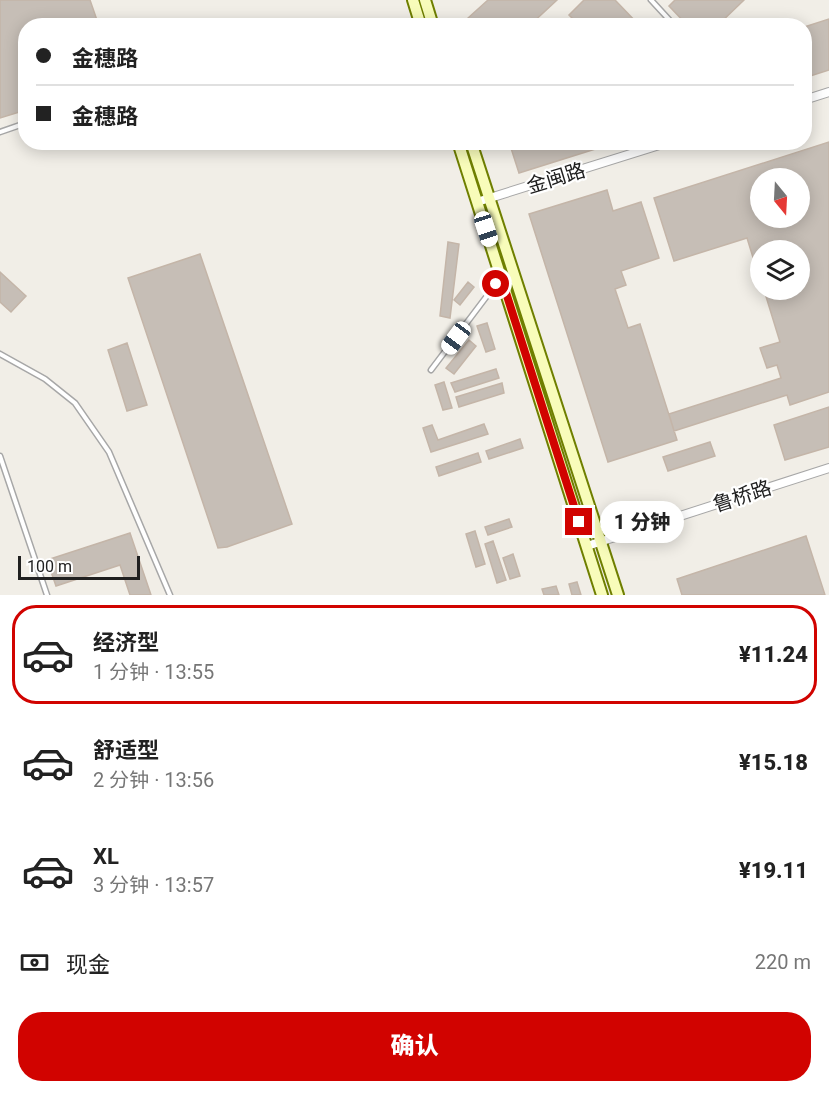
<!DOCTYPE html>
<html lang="zh">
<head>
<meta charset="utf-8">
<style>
  :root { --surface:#fff; --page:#f6f6f6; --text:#222; --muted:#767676; --line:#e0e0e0; --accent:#d10300 }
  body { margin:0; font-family:Roboto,"Noto Sans SC",sans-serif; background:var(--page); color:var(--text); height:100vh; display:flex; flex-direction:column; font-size:22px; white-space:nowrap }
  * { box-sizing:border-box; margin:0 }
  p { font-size:20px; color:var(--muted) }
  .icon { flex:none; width:33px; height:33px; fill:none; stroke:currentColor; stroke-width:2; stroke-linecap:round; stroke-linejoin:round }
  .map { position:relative; height:595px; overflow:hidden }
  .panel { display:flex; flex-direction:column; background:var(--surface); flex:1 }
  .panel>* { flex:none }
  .top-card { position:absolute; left:18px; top:18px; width:794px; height:132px; border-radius:24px; box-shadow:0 3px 15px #0003; display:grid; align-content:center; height:132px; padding:0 18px; background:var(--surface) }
  .needle { width:39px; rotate:162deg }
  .tools { position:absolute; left:750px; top:168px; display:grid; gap:12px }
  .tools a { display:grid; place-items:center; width:60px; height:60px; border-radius:50%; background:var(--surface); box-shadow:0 3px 15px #0003; font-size:30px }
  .scale { position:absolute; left:18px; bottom:15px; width:122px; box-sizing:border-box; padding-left:6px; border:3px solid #202020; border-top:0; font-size:16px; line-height:21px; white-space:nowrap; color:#202020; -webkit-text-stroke:4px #fff; paint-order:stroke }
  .end { position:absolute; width:27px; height:27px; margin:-14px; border:8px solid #d10300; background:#fff; box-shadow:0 0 0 3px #fff }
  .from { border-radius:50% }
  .bubble { position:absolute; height:42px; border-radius:21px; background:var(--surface); box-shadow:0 3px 15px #0003; font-size:20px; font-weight:800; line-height:42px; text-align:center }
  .car { position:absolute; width:18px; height:36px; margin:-18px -9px; border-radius:8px; box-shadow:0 0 4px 2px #0007; background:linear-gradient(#fff 24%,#345 0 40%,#fff 0 76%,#345 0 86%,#fff 0) }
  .top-card b { display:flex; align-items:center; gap:21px; height:57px; font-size:22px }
  .top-card b+b { border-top:2px solid var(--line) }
  .top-card i { width:15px; height:15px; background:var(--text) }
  ul { padding:10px 0 0; list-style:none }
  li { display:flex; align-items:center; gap:18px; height:99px; margin:0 12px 9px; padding:0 6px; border:3px solid transparent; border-radius:24px }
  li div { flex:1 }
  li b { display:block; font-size:22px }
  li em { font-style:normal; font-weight:800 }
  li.on { border-color:var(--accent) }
  li>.icon { width:54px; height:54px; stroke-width:1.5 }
  .pay { display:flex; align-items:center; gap:15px; height:66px; padding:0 18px; font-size:22px }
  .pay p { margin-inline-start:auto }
  .cta { display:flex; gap:12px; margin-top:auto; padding:12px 18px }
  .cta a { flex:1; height:69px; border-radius:24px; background:var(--accent); color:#fff; font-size:24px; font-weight:800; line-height:69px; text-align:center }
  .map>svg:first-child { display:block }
  .building { fill:#c6beb6; stroke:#c4b5a8; stroke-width:1.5; fill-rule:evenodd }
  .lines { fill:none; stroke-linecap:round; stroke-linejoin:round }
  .lane-casing { stroke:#a7a7a7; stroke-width:7 }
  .street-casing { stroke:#a7a7a7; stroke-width:10 }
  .secondary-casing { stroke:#6f7f00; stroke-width:14 }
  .lane { stroke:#fff; stroke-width:4 }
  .street { stroke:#fff; stroke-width:8 }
  .secondary { stroke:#f8fcba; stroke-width:10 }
  .route { stroke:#d10300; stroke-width:8 }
  .labels { text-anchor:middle; stroke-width:4.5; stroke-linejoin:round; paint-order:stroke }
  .street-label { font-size:20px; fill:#202020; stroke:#fff }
</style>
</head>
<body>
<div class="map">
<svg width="829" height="595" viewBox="0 0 829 595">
  <rect width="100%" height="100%" fill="#f1eee7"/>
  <!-- building -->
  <path class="building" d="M0,0H90L99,26H26V110L0,118Z
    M488,0H557L529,26H474L468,18Z
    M584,0H615L640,26H580L569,15Z
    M675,0H744L717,26H688L669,6Z
    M829,19V70L804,78V27Z
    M509,142H604L605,146L519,173Z
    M829,142V392L790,405L787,395L674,431L669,414L781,378L777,365L767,368L760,348L780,342L764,290H800V250H760V280L747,238L674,261L654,198ZM760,178H800V218H760Z
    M607,190L613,211L641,202L659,258L621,271L626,285L615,289L628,328L640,324L677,440L608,462L529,214Z
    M448,242L459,244L450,318L440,316Z
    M200,254L292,524L227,547L218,548L128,278Z
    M0,272L26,296L11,312L0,302Z
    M468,282L474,287L460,305L454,300Z
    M487,323L495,349L486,352L477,326Z
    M469,340L476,346L454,374L446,368Z
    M127,343L147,405L127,411L108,350Z
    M496,369L499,378L455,392L451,383Z
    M444,382L452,408L443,410L435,385Z
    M502,383L504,393L459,407L456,397Z
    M829,407V447L785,460L774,425Z
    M484,424L488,434L431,452L423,428L432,425L438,440Z
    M520,439L523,448L489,459L486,451Z
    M710,442L715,456L668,471L663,457Z
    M478,453L481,462L439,476L436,467Z
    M509,519L512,527L488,535L485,527Z
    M475,531L485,564L476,567L466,534Z
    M130,533L151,595H130L120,565L56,586L47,560Z
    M806,536L825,595H682L677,579Z
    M493,541L506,580L497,583L485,544Z
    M513,554L520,576L510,579L503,558Z
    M577,582L581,595H572L569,584Z
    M556,586L559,595H544L542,589Z"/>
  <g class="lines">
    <defs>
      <path id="lane" d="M651,0L675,26
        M0,132L26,123
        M0,354L45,379L75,403L109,452L170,595
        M431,370L499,280
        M0,456L47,595"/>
      <path id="street" d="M804,100L829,92
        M477,202L669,142
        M587,546L829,468"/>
      <path id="secondary" d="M413,0L421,26
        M425,0L433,26
        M458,142L602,595
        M471,142L618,595"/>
    </defs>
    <!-- lane casing -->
    <use href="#lane" class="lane-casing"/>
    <!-- street casing -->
    <use href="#street" class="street-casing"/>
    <!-- secondary casing -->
    <use href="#secondary" class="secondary-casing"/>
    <!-- lane -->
    <use href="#lane" class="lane"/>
    <!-- street -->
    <use href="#street" class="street"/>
    <!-- secondary -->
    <use href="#secondary" class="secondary"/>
  </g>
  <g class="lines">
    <!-- route -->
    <path class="route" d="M496,284L501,277L579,522"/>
  </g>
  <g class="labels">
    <!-- street labels -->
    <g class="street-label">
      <text transform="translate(556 178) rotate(-17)" y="7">金闽路</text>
      <text transform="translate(742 496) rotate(-18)" y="7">鲁桥路</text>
    </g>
  </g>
</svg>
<div class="tools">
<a><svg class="needle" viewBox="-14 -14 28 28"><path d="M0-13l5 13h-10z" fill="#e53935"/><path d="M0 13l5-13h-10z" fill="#767676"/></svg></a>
<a><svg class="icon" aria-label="layers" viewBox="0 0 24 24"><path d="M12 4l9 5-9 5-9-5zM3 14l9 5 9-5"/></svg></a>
</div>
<div class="scale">100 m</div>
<i class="end from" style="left:496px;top:284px"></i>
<i class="end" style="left:579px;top:522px"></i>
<div class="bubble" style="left:600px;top:501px;width:84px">1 分钟</div>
<i class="car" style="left:486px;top:229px;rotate:162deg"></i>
<i class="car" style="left:456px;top:338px;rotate:217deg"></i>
<div class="top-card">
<b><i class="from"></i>金穗路</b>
<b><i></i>金穗路</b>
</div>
</div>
<section class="panel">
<ul>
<li class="on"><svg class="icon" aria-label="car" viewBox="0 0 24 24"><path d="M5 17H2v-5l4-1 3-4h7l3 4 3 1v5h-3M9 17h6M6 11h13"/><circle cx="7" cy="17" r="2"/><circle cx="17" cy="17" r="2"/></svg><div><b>经济型</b><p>1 分钟 · 13:55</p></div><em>¥11.24</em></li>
<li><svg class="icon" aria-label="car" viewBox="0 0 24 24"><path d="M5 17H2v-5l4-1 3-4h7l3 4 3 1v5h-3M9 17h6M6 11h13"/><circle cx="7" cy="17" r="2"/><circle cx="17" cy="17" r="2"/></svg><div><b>舒适型</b><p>2 分钟 · 13:56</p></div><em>¥15.18</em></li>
<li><svg class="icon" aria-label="car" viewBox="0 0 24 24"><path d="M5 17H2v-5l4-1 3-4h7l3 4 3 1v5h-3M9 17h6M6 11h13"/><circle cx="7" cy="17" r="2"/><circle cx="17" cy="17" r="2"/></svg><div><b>XL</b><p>3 分钟 · 13:57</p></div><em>¥19.11</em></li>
</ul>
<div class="pay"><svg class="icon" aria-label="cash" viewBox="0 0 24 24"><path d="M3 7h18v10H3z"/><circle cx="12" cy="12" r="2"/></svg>现金<p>220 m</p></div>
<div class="cta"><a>确认</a></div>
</section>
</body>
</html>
